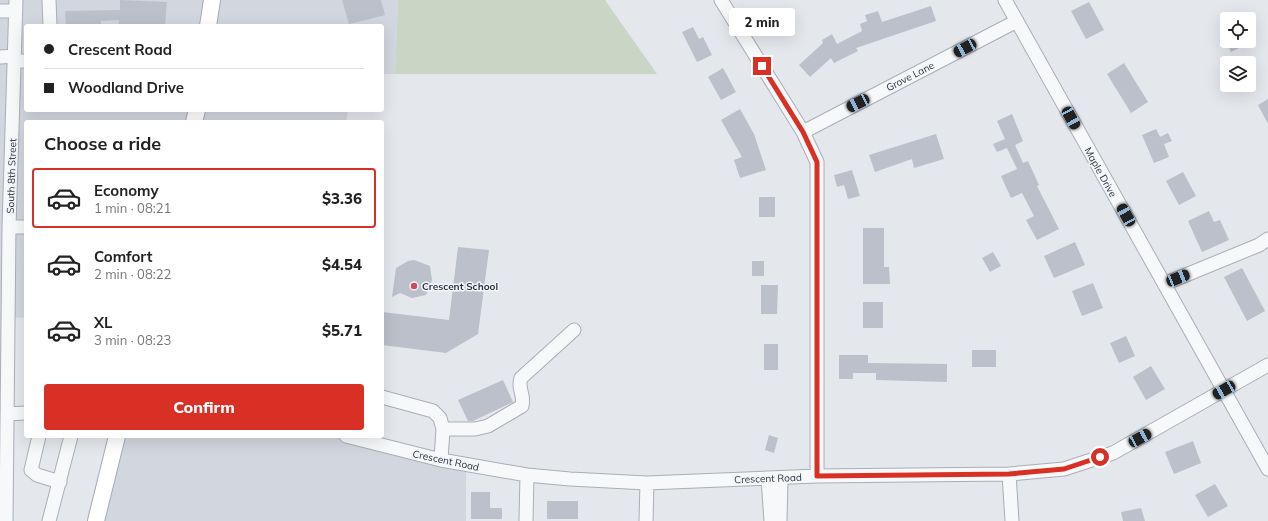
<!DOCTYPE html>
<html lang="en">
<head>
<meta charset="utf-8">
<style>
  :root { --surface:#fff; --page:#f2f2f2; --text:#222; --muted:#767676; --line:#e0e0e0; --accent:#d93025 }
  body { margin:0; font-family:Mulish,sans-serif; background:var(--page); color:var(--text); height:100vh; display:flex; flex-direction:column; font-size:15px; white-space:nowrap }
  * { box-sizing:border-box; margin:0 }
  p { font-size:13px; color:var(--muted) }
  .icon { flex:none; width:22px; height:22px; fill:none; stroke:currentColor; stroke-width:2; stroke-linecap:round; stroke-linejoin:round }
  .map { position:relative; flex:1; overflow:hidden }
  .side { position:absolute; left:24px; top:120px; width:360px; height:318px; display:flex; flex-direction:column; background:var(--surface); border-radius:4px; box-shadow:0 4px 16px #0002 }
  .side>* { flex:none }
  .guide { position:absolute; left:24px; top:24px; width:360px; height:88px; border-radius:4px; box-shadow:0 4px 16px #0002; display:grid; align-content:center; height:88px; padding:0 20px; background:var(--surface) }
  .tools { position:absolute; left:1220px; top:12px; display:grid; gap:8px }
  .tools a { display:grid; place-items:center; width:36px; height:36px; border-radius:4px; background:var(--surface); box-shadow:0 4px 16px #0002; font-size:20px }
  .end { position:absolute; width:18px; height:18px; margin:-9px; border:5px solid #d93025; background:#fff; box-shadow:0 0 0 2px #fff }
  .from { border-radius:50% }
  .bubble { position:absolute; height:28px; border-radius:4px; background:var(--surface); box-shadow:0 4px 16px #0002; font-size:13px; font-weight:800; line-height:28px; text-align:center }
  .car { position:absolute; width:12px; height:24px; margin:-12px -6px; border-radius:5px; box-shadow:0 0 3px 1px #0007; background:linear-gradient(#222 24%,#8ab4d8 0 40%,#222 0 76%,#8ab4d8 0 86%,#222 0) }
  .guide b { display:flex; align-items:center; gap:14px; height:38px; font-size:15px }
  .guide b+b { border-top:1px solid var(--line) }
  .guide i { width:10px; height:10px; background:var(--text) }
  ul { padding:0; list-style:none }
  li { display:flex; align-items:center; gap:12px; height:60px; margin:0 8px 6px; padding:0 12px; border:2px solid transparent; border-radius:4px }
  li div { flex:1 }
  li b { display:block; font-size:15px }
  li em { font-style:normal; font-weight:800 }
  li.current { border-color:var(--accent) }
  li>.icon { width:36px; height:36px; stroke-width:1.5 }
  h2 { padding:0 20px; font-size:18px; line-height:48px }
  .action { display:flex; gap:8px; margin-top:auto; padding:8px 20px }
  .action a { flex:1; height:46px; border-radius:4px; background:var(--accent); color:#fff; font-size:16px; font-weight:800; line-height:46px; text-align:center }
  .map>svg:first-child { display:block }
  .built { fill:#d2d6de }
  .green { fill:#c9d6c5 }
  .building { fill:#bbc0ca }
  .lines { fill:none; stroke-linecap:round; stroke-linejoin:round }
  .minor-casing { stroke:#a9aeb7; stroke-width:15 }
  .major-casing { stroke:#a3abb8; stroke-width:18 }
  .minor { stroke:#f7f8fa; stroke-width:13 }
  .major { stroke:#fff; stroke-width:16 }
  .route { stroke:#d93025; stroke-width:5 }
  .poi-dot { fill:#d1495b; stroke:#f4f6f9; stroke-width:1.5 }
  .labels { text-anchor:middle; stroke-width:3; stroke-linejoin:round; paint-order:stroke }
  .street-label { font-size:10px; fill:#2b3445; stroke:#f4f6f9 }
  .poi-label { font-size:10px; font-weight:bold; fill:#2b3445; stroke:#f4f6f9; text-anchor:start }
</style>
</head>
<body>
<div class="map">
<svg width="1268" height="521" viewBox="0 0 1268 521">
  <rect width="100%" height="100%" fill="#e4e7ec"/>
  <!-- built -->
  <path class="built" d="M0,0H398L395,74H382V26H26V110H348L346,122H26V318L7,317V368L0,367Z
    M116,436H355L466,467V521H94Z"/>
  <!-- green -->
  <path class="green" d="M398,0H605L657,74H395Z"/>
  <!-- building -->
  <path class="building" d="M120,0L167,2L165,26H118L119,20L101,21V26H66L65,11L120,10Z
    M342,0H381L385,15L349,24Z
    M1089,2L1104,30L1086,39L1071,11Z
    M931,6L936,21L856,48L858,51L834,63L831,58L810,77L799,65L823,43L822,40L832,34L837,44L862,31L860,24L867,21L865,15L878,11L882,22Z
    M693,27L699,39L703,37L712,55L697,62L682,32Z
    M1226,41H1253L1231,52Z
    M1124,63L1148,102L1131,113L1107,74Z
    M723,68L736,92L721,100L708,77Z
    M1268,99V124L1258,105Z
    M740,109L754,134L766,170L740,178L734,160L742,157L721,120Z
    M1012,114L1023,141L1015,145L1023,163L1028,161L1039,185L1037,186L1059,229L1037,240L1026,220L1034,216L1022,193L1011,198L1001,176L1017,169L1016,167L1007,148L997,152L993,144L1005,139L997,121Z
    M1156,129L1160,137L1168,133L1172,141L1164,144L1169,157L1154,163L1142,135Z
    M936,134L944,159L914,168L912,159L875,172L869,155Z
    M852,170L860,196L848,199L844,185L837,187L834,175Z
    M1183,172L1196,196L1179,205L1166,181Z
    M759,197H775V217H759Z
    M1209,211L1214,222L1220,220L1229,240L1202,252L1188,221Z
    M863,228H884V267H889L890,284H863Z
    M1075,242L1085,265L1054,278L1044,256Z
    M458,247L489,250L478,334L446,353L382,345V312L449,320Z
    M993,252L1001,266L990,272L982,258Z
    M414,260L430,266L432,280L426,295L412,298L400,293L392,297L396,268L408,261Z
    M752,261H764V276H752Z
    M1242,268L1265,311L1247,321L1224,277Z
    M1093,283L1103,308L1082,316L1072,291Z
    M761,285H778L777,314H761Z
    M863,302H883V328H863Z
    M1126,336L1135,356L1119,363L1110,343Z
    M764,344H778V370H764Z
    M972,350H996V367H972Z
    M839,355H868V363L947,364V382L876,380V373H853V379H839Z
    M1151,366L1165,389L1146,400L1133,377Z
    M503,380L513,402L473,421H468L458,400Z
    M769,435L778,438L774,453L765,450Z
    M1193,441L1201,463L1174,474L1165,452Z
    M1215,484L1228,506L1208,517L1195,495Z
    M471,492H490V508H502V519H471Z
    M547,501H578V519H547Z
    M1141,508L1145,521H1123L1121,512Z"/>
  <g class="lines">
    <defs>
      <path id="minor" d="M49,0L50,26
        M721,0L803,132L817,162V476
        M1005,0L1268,469
        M0,11H15
        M0,57L14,56
        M14,61H26
        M803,132L1017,21
        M9,227H26
        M1164,284L1259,245L1268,239
        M382,397L433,411L440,418L443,429L441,460
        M7,414L26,413
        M443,429H475L488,426L522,406C525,394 517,389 521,378L574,330
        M39,436L31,470L37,475L60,482
        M346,436L441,460L527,475L570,479L647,483L817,476L1009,474L1064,469L1113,453L1268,365
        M1009,474L1012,521
        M768,479L771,521
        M6,521L9,227L16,0
        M49,521L71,436
        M526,521L527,475
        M646,521L647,483
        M780,521L781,478"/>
      <path id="major" d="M208,26L212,0
        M194,122L197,110
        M96,521L117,436"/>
    </defs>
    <!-- minor casing -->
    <use href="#minor" class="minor-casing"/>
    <!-- major casing -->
    <use href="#major" class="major-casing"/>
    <!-- minor -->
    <use href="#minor" class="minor"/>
    <!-- major -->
    <use href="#major" class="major"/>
  </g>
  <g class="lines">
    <!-- route -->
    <path class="route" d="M762,66L803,132L817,162V476L1009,474L1064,469L1100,457"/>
  </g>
  <!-- markers -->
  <circle class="poi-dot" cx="414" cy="286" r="4"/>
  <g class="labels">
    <!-- street labels -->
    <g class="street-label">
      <text transform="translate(910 76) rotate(-27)" y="4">Grove Lane</text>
      <text transform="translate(1101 172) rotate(61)" y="4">Maple Drive</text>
      <text transform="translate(11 176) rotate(-88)" y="4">South 8th Street</text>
      <text transform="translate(446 460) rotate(12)" y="4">Crescent Road</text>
      <text transform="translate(768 478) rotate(-2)" y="4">Crescent Road</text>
    </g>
    <!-- poi labels -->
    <g class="poi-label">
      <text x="422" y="290">Crescent School</text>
    </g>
  </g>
</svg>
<div class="tools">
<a><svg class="icon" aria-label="locate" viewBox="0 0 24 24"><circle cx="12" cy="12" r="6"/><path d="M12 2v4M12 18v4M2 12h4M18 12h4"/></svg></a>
<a><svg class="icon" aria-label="layers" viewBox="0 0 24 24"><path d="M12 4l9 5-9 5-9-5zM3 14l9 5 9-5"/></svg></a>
</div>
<i class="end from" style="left:1100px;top:457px"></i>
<i class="end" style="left:762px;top:66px"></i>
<div class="bubble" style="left:729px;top:8px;width:66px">2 min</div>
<i class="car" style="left:965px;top:48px;rotate:242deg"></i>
<i class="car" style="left:858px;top:103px;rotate:243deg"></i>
<i class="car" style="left:1071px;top:118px;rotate:151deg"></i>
<i class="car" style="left:1126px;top:215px;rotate:331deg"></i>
<i class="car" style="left:1178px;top:278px;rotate:68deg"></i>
<i class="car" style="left:1224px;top:390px;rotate:240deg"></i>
<i class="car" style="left:1140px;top:438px;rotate:61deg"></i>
<div class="guide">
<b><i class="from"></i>Crescent Road</b>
<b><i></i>Woodland Drive</b>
</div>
<section class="side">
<h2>Choose a ride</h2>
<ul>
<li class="current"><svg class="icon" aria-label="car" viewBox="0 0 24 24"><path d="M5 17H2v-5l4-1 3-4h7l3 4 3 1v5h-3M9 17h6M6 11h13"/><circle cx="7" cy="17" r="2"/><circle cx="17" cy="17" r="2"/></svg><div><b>Economy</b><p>1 min · 08:21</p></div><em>$3.36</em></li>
<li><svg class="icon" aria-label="car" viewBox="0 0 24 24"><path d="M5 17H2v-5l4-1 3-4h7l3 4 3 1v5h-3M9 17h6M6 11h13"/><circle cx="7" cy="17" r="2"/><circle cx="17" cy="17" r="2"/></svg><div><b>Comfort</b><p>2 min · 08:22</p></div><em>$4.54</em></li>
<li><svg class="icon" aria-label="car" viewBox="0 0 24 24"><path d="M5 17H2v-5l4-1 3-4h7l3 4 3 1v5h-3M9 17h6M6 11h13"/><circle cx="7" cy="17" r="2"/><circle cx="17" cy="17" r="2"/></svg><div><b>XL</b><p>3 min · 08:23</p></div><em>$5.71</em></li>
</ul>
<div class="action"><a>Confirm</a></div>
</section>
</div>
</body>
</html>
